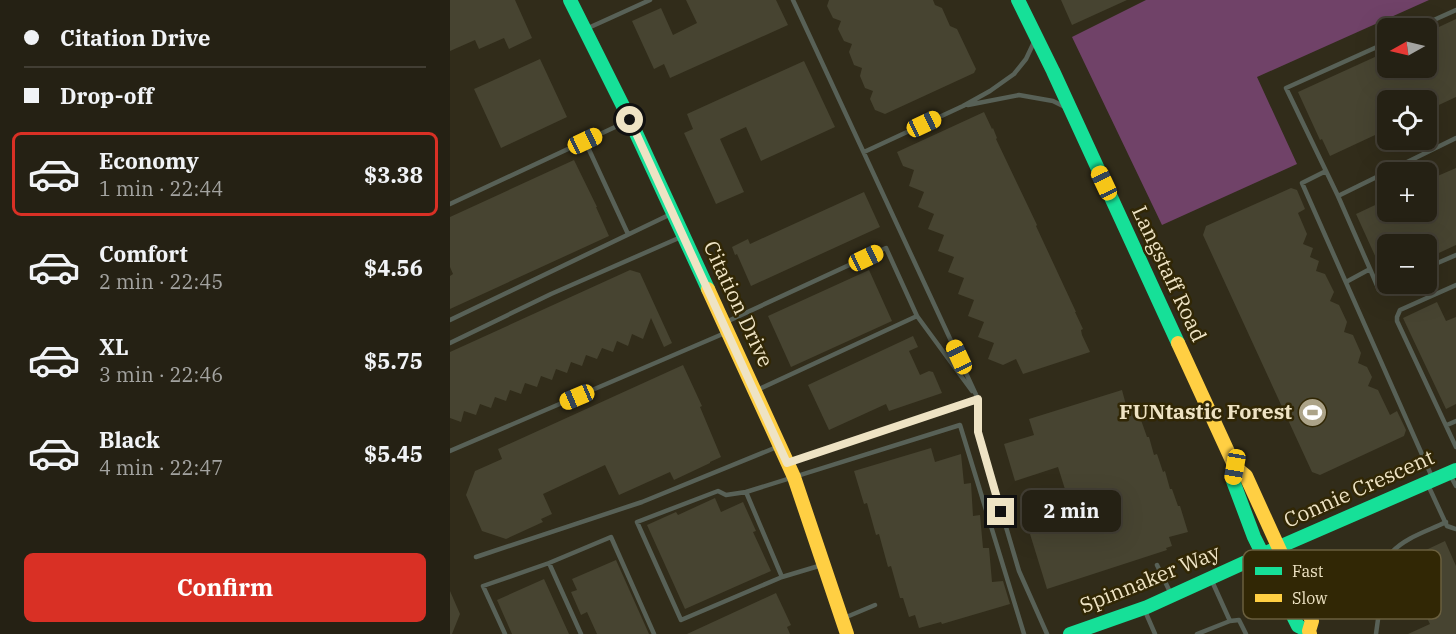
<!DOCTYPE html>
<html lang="en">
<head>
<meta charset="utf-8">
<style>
  :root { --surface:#252114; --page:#312e22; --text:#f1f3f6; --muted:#a3a3a0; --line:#423e34; --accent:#d93025 }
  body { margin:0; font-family:"IBM Plex Serif",serif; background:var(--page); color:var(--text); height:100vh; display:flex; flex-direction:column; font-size:22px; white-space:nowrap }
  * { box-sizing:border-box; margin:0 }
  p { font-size:20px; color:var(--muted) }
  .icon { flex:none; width:33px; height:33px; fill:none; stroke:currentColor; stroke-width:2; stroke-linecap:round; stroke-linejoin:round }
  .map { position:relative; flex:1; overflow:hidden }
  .details { display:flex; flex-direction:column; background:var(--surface); width:450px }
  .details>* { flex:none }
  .guide { display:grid; align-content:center; height:132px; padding:0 24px; background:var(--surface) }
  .needle { width:39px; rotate:262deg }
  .controls { position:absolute; left:927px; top:18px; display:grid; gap:12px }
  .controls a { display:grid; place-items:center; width:60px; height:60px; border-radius:9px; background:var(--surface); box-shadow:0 6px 24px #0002,0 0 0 2px var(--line); font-size:30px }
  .end { position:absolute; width:27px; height:27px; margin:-14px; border:8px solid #eee3c4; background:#111; box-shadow:0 0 0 3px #111 }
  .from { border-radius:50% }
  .bubble { position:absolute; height:42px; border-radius:9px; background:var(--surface); box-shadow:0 6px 24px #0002,0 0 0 2px var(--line); font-size:20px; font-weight:700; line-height:42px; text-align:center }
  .car { position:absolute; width:18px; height:36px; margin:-18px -9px; border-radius:8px; box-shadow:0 0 4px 2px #0007; background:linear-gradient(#f5c518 24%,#345 0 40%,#f5c518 0 76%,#345 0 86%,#f5c518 0) }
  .guide b { display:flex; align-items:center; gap:21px; height:57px; font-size:22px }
  .guide b+b { border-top:2px solid var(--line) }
  .guide i { width:15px; height:15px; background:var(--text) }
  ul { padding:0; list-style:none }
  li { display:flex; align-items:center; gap:18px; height:84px; margin:0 12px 9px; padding:0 12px; border:3px solid transparent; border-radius:9px }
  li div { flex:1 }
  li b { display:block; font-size:22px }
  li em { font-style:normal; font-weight:700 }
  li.selected { border-color:var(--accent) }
  li>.icon { width:54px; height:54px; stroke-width:1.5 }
  .primary-button { display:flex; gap:12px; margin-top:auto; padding:12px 24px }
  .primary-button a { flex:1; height:69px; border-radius:9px; background:var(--accent); color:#fff; font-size:24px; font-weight:700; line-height:69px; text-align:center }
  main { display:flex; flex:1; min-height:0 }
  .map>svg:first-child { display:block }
  .green { fill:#704268 }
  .building { fill:#474431 }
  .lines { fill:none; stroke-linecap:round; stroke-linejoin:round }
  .lane { stroke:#586157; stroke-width:4.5 }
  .fast { stroke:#16e098; stroke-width:14 }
  .slow { stroke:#ffcf43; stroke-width:14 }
  .route { stroke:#eee3c4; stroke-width:8 }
  .labels { text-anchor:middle; stroke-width:5; stroke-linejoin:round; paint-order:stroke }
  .street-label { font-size:21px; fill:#eee3c4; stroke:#312705 }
  .poi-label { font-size:21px; font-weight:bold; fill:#eee3c4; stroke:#312705; text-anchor:end }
  .key { fill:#312705; stroke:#6a5f3e; stroke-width:1.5 }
  .key-label { font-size:16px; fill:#eee3c4 }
</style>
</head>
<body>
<main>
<section class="details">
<div class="guide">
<b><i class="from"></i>Citation Drive</b>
<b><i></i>Drop-off</b>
</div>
<ul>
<li class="selected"><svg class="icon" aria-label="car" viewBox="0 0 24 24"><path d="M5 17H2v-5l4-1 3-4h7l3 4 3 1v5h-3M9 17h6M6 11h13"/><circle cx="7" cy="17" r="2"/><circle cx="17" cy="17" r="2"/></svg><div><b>Economy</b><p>1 min · 22:44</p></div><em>$3.38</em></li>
<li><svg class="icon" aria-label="car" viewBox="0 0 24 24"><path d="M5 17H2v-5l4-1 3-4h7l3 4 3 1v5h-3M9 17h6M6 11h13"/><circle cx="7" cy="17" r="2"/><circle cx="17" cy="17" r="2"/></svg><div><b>Comfort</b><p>2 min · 22:45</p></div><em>$4.56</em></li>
<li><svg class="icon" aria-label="car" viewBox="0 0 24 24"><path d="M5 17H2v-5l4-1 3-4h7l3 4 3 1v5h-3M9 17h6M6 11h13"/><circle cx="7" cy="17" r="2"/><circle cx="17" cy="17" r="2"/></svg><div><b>XL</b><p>3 min · 22:46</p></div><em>$5.75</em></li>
<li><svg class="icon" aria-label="car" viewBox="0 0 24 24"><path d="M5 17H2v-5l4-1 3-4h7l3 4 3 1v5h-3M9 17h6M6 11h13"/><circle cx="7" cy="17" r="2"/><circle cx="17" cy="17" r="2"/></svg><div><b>Black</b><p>4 min · 22:47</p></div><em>$5.45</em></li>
</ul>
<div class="primary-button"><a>Confirm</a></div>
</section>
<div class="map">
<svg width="1006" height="634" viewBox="0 0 1006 634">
  <rect width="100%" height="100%" fill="#312c1a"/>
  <!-- green -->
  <path class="green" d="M696,0H979L807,77L847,164L712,225L622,37Z"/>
  <!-- building -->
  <path class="building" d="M0,0H65L82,38L59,49L54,38L29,49L25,40L0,51Z
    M236,0H326L338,25L220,78L214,64L204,69L182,21L211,8L223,35L247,23Z
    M379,0H483L485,5L492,8L500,26L507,29L526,69L524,73L435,114L425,110L420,99L423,91L415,88L410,76L412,68L404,65L399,52L402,44L394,41L388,29L391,21L383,18L377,6Z
    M611,0H677L622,25Z
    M1006,19V97L976,111V100H938V129L880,156L872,139L870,140L848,92L938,51V68H976V33Z
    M90,59L117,117L51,148L24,89Z
    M354,61L385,127L311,161L296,127L270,139L294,192L266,204L234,133L243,129L237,114Z
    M534,112L542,129L543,128L547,138L546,139L587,225L586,226L626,312H625L633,329L631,330L632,335L640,352L573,374L566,359L553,365L538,359L544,343L528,337L534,322L518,316L524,300L508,294L514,278L498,272L504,257L488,251L494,235L478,229L484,214L468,207L474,192L459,186L464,170L453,166L447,152Z
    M124,160L147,207H146L159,236L0,309V276L3,274L0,267V217Z
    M1006,168V245L976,259V244H938L937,282L906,214L938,199V212H976V181Z
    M841,188L847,190L855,209L848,213L857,234L853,244L863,248L860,257L869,261L866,271L875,274L884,292L880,301L889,305L897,322L894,332L903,335L911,353L908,363L917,367L922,377L918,386L928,390L940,415L947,411L956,430L954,436L870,475L862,472L753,235L756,226Z
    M414,192L430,227L301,286L287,254L285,255L282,247L298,239L300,244Z
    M180,270L190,273L222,343L214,347L201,318L193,339L182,334L178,346L167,341L163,352L152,348L147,359L136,355L132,366L121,362L117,373L106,369L102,380L91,376L87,387L75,383L71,394L60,390L56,401L45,397L41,408L30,404L26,415L14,411L11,422L0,418V352Z
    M419,270L442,321L341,367L318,316Z
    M987,302L996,321L1006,317V404L996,409L953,318Z
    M463,336L468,347L459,351L470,375L479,371L483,372L492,393L439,411L436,404L379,430L358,385Z
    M233,365L252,406L250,407L271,457L260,462V463L224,480L220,472L169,495L155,465L93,494L102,514L91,519L93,522L56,539L32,531L16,495L25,471L52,459L48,449Z
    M672,390L676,405L683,402L689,420H691L697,437H699L704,455L707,454L713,472L715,471L720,489H722L728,506H730L738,532L719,537L722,546L716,548L717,550L597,589L580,534L605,526L599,508L619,502L608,467L565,481L554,444L584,435L579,419Z
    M481,448L485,462L511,454L514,484L521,483L523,516L530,515L533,548H539L542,582L553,581L560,604L492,624L491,622L469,628L465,615L459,617L453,598H450L441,566L438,567L429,534L426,535L417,503L414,504L404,471Z
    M265,498L271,512L293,502L306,531L303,532L321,571L235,609L197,525L226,512L228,515Z
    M995,541L1006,566V634H958L980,624L977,618L978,614L984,611L959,558Z
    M166,560L199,634H147L137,612L131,615L121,592L127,590L122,579Z
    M94,579L119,634H62L47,600Z
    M0,591L10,614L2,634H0Z
    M326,593L341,625L337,627L340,634H237Z"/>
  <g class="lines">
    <!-- lane -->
    <path class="lane" d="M343,0L528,399V432L569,571L597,634
      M966,28L1006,10
      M136,29L200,0
      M938,42L836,88L876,171L852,183L982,477
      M518,105L569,95L603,101L615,107
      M135,141L178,234
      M414,152L513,106L540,91L564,74L576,59L585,40
      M876,171L888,196
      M0,204L178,121
      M976,268L1006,255
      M920,269L929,290L944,284
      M896,282L920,269L888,196L1006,138
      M1006,285L950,310L947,317V321L1006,447
      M467,316L522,391
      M0,320L221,214
      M276,322L436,248L467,316L307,390
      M0,343L101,294L231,237
      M997,425L1006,421
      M0,451L275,333
      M339,462L528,399L527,398
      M1000,475L1006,486
      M978,485L997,526L1006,529
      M296,492L276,495L268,491L187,522L231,620L332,577
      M26,557L192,502L327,447
      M99,563L131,634
      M372,565L332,577L296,492L510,425L574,634
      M707,565L721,594
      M695,611L705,634
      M394,618L425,605
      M780,621L789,620L796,634
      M55,634L33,586L99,563L161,537L204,634
      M747,634L780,621L761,579
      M926,634C928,620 935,560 942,552C956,537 978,531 996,522"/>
    <!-- fast -->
    <path class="fast" d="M120,0L180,120L258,289
      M568,0L603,71L728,343
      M785,467L783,481L804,537L848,626L859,631
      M620,634L697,607L829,547L1006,470"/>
    <!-- slow -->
    <path class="slow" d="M258,289L344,477L397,634
      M728,343L785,467L796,476L862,621L859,631L860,634"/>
  </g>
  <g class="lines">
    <!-- route -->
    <path class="route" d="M180,120L337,463L528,399V432L551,512"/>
  </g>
  <!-- icons -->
  <defs>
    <symbol id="stadium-disc" viewBox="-11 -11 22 22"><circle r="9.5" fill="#aca388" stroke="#312705"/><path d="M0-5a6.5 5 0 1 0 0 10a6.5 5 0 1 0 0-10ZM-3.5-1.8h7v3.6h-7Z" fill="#fff"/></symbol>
  </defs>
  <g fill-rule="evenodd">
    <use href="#stadium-disc" x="846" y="396" width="33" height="33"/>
  </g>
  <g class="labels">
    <!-- street labels -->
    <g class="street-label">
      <text transform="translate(719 274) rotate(65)" y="7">Langstaff Road</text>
      <text transform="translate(288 304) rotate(65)" y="7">Citation Drive</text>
      <text transform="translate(909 489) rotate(-24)" y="7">Connie Crescent</text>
      <text transform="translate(700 579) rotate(-22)" y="7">Spinnaker Way</text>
    </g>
    <!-- poi labels -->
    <g class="poi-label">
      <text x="842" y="419">FUNtastic Forest</text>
    </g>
  </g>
  <!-- legend -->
  <rect x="793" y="550" width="198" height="69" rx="9" class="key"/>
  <rect x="805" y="567" width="27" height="8" fill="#16e098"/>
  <rect x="805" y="594" width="27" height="8" fill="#ffcf43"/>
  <g class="key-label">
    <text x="842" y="577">Fast</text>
    <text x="842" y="604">Slow</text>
  </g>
</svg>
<div class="controls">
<a><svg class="needle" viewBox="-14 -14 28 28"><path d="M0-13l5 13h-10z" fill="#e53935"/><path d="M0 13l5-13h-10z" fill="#a3a3a0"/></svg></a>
<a><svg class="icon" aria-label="locate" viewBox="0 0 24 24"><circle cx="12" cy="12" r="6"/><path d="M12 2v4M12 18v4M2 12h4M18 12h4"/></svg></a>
<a>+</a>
<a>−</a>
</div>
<i class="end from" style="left:180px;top:120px"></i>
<i class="end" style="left:551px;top:512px"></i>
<div class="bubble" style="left:572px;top:490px;width:99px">2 min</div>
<i class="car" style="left:474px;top:124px;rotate:65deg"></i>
<i class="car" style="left:135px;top:141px;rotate:65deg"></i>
<i class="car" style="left:654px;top:183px;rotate:335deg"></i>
<i class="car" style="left:416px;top:258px;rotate:65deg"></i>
<i class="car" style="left:509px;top:357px;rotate:335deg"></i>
<i class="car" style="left:127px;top:397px;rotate:247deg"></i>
<i class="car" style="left:785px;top:467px;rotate:190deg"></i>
</div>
</main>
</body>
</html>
